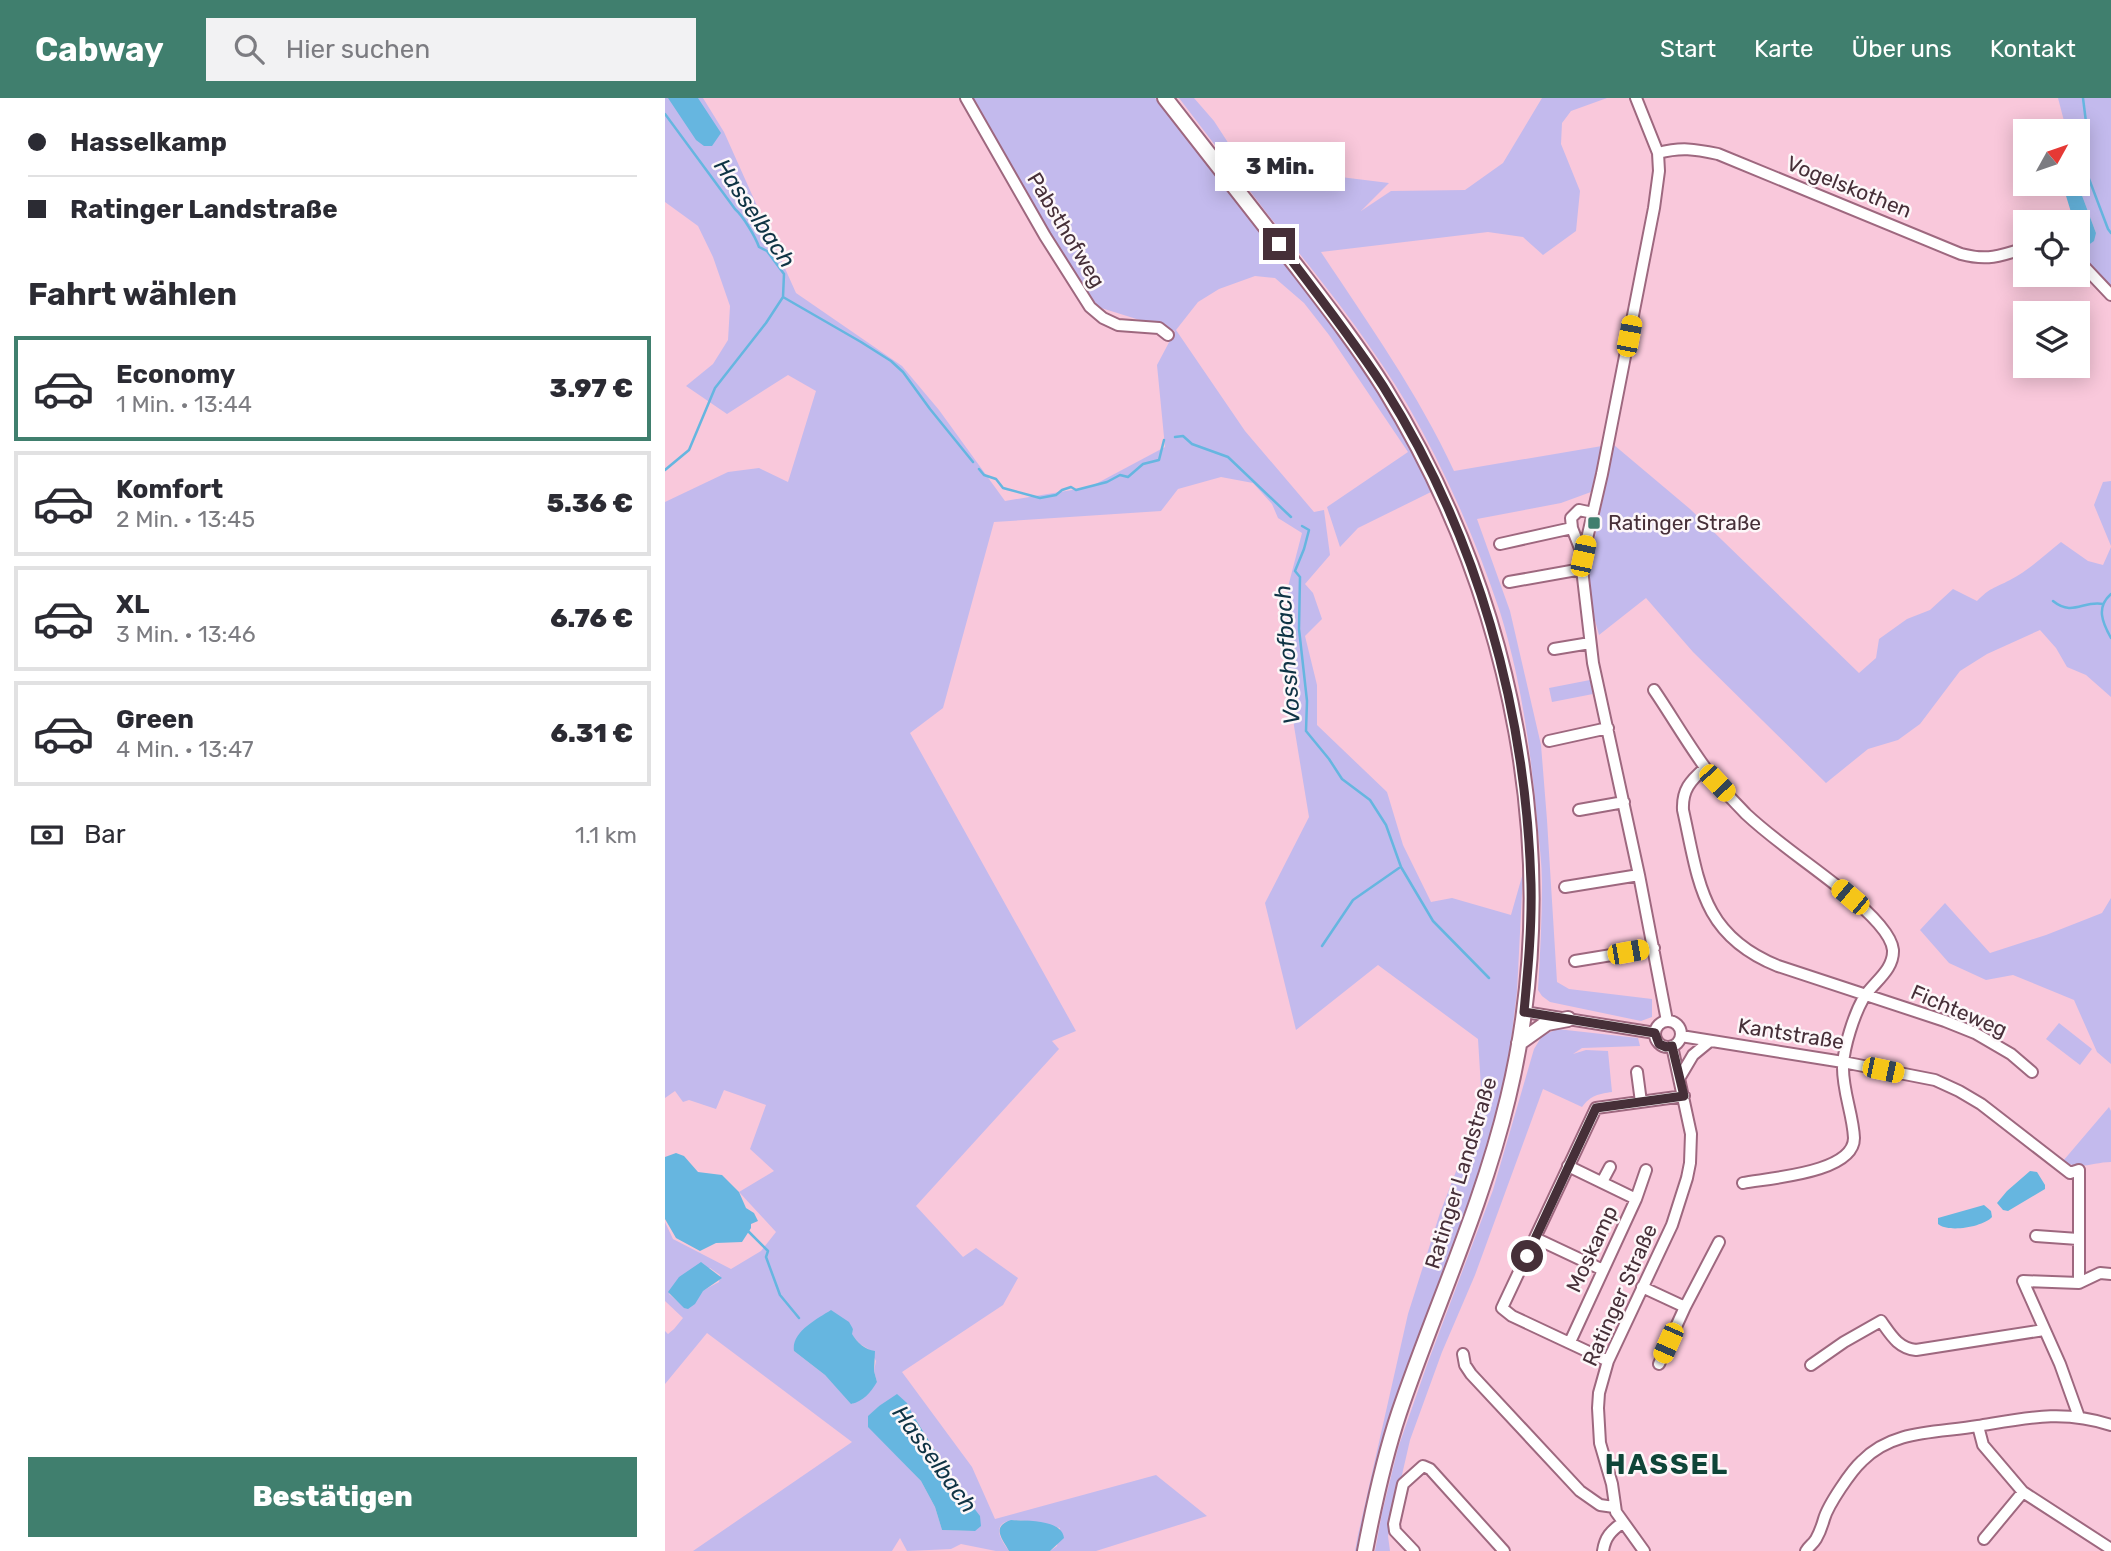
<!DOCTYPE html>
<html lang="de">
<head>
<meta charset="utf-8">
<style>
  :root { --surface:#fff; --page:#f2f2f3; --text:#2b2b33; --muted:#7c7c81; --line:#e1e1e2; --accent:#407f6e }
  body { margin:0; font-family:Rubik,sans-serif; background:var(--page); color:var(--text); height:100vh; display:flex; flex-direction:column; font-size:26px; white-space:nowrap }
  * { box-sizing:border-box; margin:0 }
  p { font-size:23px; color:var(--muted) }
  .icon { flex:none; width:38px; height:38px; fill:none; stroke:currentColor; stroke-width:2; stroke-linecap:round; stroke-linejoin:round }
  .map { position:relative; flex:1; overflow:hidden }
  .side { display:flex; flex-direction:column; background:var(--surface); width:665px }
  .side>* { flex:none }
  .hud { display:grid; align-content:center; height:154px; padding:0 28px; background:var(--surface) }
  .needle { width:46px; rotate:50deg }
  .buttons { position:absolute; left:1348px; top:21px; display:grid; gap:14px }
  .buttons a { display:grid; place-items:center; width:77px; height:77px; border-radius:0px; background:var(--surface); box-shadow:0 4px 18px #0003; font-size:35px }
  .end { position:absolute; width:32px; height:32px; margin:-16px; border:9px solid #462f38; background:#fff; box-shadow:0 0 0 4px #fff }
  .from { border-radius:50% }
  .bubble { position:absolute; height:49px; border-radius:0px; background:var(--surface); box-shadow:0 4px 18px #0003; font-size:23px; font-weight:800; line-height:49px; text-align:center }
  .car { position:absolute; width:21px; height:42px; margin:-21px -10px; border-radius:9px; box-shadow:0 0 5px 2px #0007; background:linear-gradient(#f5c518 24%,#345 0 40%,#f5c518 0 76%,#345 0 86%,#f5c518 0) }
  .hud b { display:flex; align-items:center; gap:24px; height:66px; font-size:26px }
  .hud b+b { border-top:2px solid var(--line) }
  .hud i { width:18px; height:18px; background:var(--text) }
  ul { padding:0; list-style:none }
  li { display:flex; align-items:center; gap:21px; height:105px; margin:0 14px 10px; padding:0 14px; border:4px solid var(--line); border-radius:0px }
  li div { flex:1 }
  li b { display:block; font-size:26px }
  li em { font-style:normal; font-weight:800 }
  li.selected { border-color:var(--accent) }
  li>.icon { width:63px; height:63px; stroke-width:1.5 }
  h2 { padding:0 28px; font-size:32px; line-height:84px }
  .pay { display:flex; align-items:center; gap:18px; height:77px; padding:0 28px; font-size:26px }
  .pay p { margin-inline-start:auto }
  .primary-button { display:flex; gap:14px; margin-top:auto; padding:14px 28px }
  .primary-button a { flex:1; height:80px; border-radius:0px; background:var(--accent); color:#fff; font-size:28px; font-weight:800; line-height:80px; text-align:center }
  header { display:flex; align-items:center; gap:42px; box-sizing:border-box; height:98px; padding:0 35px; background:var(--accent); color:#fff }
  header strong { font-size:33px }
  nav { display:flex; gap:38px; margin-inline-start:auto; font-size:24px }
  .search { width:490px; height:63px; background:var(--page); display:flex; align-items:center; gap:18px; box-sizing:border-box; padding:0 24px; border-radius:0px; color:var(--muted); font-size:26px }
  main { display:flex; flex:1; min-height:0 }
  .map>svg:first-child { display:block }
  .green { fill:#c3baed; fill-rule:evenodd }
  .water { fill:#66b6e0 }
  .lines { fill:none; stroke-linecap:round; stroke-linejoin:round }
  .stream { stroke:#66b6e0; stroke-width:2.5 }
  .minor-casing { stroke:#9e687f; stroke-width:14 }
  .major-casing { stroke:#9e687f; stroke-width:18 }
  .minor { stroke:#fff; stroke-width:10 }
  .major { stroke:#fff; stroke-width:14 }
  .route { stroke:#462f38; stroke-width:9 }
  .poi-dot { fill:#407f6e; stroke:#fdf7f9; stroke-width:2.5 }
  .labels { text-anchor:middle; stroke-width:5; stroke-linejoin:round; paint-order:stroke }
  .street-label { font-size:21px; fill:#462f38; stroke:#fdf7f9 }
  .poi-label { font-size:21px; fill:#462f38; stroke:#fdf7f9; text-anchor:start }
  .water-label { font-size:23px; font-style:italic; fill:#0f3445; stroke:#fdf7f9 }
  .district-label { font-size:28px; font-weight:bold; letter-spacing:2px; fill:#0f4538; stroke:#fdf7f9 }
</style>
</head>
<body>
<header>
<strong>Cabway</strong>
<div class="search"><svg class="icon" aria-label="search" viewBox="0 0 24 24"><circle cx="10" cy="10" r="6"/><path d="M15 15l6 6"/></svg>Hier suchen</div>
<nav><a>Start</a><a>Karte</a><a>Über uns</a><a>Kontakt</a></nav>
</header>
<main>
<section class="side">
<div class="hud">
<b><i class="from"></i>Hasselkamp</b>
<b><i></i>Ratinger Landstraße</b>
</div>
<h2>Fahrt wählen</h2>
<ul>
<li class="selected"><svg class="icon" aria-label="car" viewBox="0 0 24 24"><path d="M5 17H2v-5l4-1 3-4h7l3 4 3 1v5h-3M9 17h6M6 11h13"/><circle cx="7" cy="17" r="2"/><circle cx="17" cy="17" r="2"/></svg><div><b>Economy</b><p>1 Min. · 13:44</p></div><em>3.97 €</em></li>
<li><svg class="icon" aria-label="car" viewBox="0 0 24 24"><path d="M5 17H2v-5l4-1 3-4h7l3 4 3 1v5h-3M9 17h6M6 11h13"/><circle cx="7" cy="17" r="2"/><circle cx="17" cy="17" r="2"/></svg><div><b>Komfort</b><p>2 Min. · 13:45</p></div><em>5.36 €</em></li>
<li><svg class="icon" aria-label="car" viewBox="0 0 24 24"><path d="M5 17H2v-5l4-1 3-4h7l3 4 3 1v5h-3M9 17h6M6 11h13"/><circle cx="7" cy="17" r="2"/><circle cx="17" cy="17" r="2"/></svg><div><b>XL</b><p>3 Min. · 13:46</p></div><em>6.76 €</em></li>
<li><svg class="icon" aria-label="car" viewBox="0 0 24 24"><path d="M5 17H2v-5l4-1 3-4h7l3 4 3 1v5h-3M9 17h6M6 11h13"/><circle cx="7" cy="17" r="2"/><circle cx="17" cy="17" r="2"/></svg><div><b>Green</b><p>4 Min. · 13:47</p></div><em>6.31 €</em></li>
</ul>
<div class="pay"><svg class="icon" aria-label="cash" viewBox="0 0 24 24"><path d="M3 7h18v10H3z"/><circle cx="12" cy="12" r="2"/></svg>Bar<p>1.1 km</p></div>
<div class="primary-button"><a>Bestätigen</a></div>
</section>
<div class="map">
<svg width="1446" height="1453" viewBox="0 0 1446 1453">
  <rect width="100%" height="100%" fill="#f9c8db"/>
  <!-- green -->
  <path class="green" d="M0,0H38L59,34L131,195L237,268L274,312L340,403L425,389L500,349L492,267L510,233L433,209L377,124L306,0H490L677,239L725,307L749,354L766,394L693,430L675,449L662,409L743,354L664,237L639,205L610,180L590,178L554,191L533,204L511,232L580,333L649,414L659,412L665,457L640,486L648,495L657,521L640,538L652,587V627L722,694L738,747L766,804L787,800L846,817L858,775L852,894L846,943L832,1022L695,1453H690L693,1437L743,1216L775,1115L817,1006L813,941L713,867L631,932L600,805L644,719L629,628L621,551L623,489L637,435L613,420L607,406L588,385L556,379L513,391L496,413L329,424L278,610L245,635L411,933L387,943L394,951L251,1108L298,1159L311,1150L353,1180L338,1207L237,1274L307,1369L330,1421L491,1377L542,1418L431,1453H385L392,1448L395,1430C383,1427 327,1410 335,1438C337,1443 341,1449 344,1453H331L296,1446L286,1451L242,1453L235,1440L227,1453H28L187,1344L42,1235L0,1286V1233L3,1236L9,1231L18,1220L0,1203V1124L8,1141L66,1171L96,1153L111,1134L74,1094L109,1073L85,1051L101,1007L59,992L51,1011L24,1002L18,1004L10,993L0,1000V404L63,374L94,370L123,384L151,293L123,277L62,316L21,288L48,266L63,242L65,208L48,159L33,128L0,104ZM45,1170L55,1177L54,1184L37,1193L19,1209L4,1196C15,1175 21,1175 45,1170ZM188,1230L186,1236L195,1246L205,1252L211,1263L209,1273L212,1284L187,1306L160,1277L129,1253ZM242,1305L248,1317L304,1404L310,1433L277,1432L270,1409L256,1383L203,1328L204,1318L214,1308Z
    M514,0H529L549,23L584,77L594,69L724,85L696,113L726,93L800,92L838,65L877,0H942L906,13L897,25L896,46L915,93L911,133L878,157L858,139L823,134L656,154C703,225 753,295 789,373L937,348L926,394L896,405L812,421L845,513L876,647L882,722L892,884L904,891L987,901V919L976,923L885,904L877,898L873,892C875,857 877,822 877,786C877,765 874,744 872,723C866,653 856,581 835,514C811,442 780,372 742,306C702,239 653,178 604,118C574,79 544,39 514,0Z
    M1393,0H1446V190L1425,169L1415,145L1422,148L1431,135L1412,84V33H1398L1399,23Z
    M949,347L1025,411L1194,575L1211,560L1214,541L1242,521L1265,512L1288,491L1312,503C1326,489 1328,491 1345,482C1364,472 1380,457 1396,444L1423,463L1438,467L1446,449V599L1421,577L1402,569L1391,550L1375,532L1322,556L1295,573L1255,626L1233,642L1203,651L1161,685L1028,554L981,500L934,537L926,508L924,468Z
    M1446,383V448L1429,407L1438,384Z
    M925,582L928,596L887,604L884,590Z
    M1446,800V966L1432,954L1409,902L1348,877L1321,882L1284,865L1255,832L1280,805L1325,855L1381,837L1437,815Z
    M1394,925L1427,951L1415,967L1381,941Z
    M892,931L973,940L975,948L917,950L908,956L921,952L943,953L947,994C934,996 926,997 917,1009L878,991L810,1177L777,1254L745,1342L723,1438L725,1453H710L717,1415L733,1350L763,1264L828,1092L869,951L877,938Z
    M1444,1009L1446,1013V1064C1429,1064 1414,1073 1398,1063Z"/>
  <!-- water -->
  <path class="water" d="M3,0H33L56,35L47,48H39L31,42Z
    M1412,84L1431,135L1429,143L1422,148L1415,145L1412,135V124H1409L1398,88L1399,86H1412Z
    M11,1055L19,1058L33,1074L57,1077L74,1094L81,1110L89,1115L93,1123L86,1126V1130L77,1144L51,1145L35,1153L11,1140L0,1121V1059Z
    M1365,1073L1372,1074L1380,1087V1091L1343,1113L1338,1112L1332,1105L1342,1093Z
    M1319,1107L1326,1113L1327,1119C1318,1129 1283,1135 1273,1126V1120Z
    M36,1164L57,1180L38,1193L30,1206L23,1211L19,1210L3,1194L14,1179Z
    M166,1212L184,1224L188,1231L187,1236C192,1244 200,1252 210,1253L209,1273L212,1284C205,1295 199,1303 186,1306L160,1277L129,1253C126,1234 152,1221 166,1212Z
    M232,1296L242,1305L248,1317L295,1392L315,1418L316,1428L310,1433L277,1432L270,1409L256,1383L203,1329V1318L214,1308Z
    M346,1422C361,1423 397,1421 399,1440L385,1453H344C337,1440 326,1429 346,1422Z"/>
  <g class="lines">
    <!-- stream -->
    <path class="stream" d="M1418,0L1422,32L1421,73L1443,131L1446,135
      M0,16L70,111C78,118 90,138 94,149L102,153L119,176L118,199L101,225L50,290L24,352L0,372
      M118,199L196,244L226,263L238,274L265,311L308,364
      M510,339L518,338L527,346L563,359L626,419
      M314,371L319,377L331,381L338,390L375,400L391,397L397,392L406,389L411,392L442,384L455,377L463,379L478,366L494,362L499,342
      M637,428L644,432L639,451L630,473L635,479L634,531L642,603L641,633L664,661L677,681L705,702L721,727L736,769L768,823L824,880
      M1446,496C1431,509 1437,524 1446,540
      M1388,503C1408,519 1418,502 1438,506
      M657,848L688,802L734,770
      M83,1133L103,1153L101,1159L115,1197L134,1220"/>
    <defs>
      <path id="minor" d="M301,0L380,138L425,209L438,220L453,227L494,230L503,237
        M971,0L993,55L994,73L989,110L937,376L918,458L917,471L928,565L974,777L1002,923
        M993,55C1016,49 1029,51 1053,56L1296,156C1322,163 1336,158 1360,150
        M1412,161L1446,197
        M835,446L907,430
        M918,458L907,430L906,420L914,412L928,415
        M844,484L917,471
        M889,551L925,545
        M989,592C1006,617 1021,643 1039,668C1050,685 1067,701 1081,716C1111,744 1145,766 1177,792C1192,804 1226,832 1228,852C1229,873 1207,885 1198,901C1189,917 1179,948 1178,967C1177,992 1188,1016 1189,1040C1189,1075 1104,1080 1078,1085
        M884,643L943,630
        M1040,670C1025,683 1017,692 1018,712C1034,784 1036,837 1113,868L1280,923L1310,935L1346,956L1367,974
        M914,712L959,704
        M900,789L974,777
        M910,863L989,850
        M859,914L990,935
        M990 936a13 13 0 1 1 26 0a13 13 0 1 1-26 0Z
        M1016,938L1178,964L1270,982L1294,993L1316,1006L1405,1075L1414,1072V1185
        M972,974L976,1004
        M1015,979L1028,957L1045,943
        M903,1068L971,1101
        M937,1084L945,1069
        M1371,1138L1413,1141
        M870,1140L938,1172
        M977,1189L1020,1209
        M905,1244L971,1101L981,1072
        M798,1256L800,1267L806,1276L915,1393L935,1407L949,1409
        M943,1263L847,1218L837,1210L931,1010L1019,998
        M994,1266L1020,1209L1054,1144
        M1146,1267L1179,1244L1216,1223C1226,1237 1233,1250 1251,1252L1379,1232
        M1414,1319L1395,1266L1358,1183L1414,1185L1435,1175L1446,1176
        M1313,1328L1318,1347L1358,1394L1446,1451
        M1319,1441L1358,1394
        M749,1453L730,1433L729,1426L738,1386L758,1368L765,1371L839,1453
        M938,1453C940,1439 946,1433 957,1425
        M979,1453L951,1414L947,1386L935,1345L933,1310L934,1295L943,1263L1007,1127L1022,1080L1025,1065L1026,1036L1007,948
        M1141,1453C1144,1448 1148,1446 1151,1441C1155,1434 1157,1428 1159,1421C1163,1407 1186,1373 1197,1363C1228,1331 1273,1335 1313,1328C1361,1320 1398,1311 1446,1327"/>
      <path id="major" d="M500,0C544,56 588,112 632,169C662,208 693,248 720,291C848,499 901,760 843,1000C817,1109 770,1209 734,1315C719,1360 709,1406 700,1453
        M854,945L882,925L903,921"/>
    </defs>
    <!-- minor casing -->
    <use href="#minor" class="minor-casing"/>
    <!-- major casing -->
    <use href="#major" class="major-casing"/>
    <!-- minor -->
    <use href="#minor" class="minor"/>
    <!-- major -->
    <use href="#major" class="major"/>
  </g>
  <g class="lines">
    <!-- route -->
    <path class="route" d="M614,146C650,193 686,239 718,288C812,436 861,611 866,786C867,829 863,871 859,914L990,935L994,946L1001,949L1007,948L1019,998L931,1010L862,1158"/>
  </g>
  <!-- markers -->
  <rect class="poi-dot" x="922" y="418" width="14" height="14" rx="3.5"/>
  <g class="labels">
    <!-- street labels -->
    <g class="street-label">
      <text transform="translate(1184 89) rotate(22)" y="7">Vogelskothen</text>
      <text transform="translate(401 132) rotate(59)" y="7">Pabsthofweg</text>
      <text transform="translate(1294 913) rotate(23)" y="7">Fichteweg</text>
      <text transform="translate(1126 936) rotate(9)" y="7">Kantstraße</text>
      <text transform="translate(796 1075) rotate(-73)" y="7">Ratinger Landstraße</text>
      <text transform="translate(927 1151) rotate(-65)" y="7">Moskamp</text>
      <text transform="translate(955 1197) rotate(-66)" y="7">Ratinger Straße</text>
    </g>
    <!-- poi labels -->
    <g class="poi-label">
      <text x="943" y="432">Ratinger Straße</text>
    </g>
    <!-- water labels -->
    <g class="water-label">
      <text transform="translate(90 115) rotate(56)" y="8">Hasselbach</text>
      <text transform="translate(622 557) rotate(-94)" y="8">Vosshofbach</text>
      <text transform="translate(270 1361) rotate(54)" y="8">Hasselbach</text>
    </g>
    <!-- district labels -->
    <g class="district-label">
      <text x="1002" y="1376">HASSEL</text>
    </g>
  </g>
</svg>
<div class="buttons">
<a><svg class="needle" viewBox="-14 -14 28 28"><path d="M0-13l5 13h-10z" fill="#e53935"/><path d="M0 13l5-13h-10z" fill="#7c7c81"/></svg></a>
<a><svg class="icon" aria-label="locate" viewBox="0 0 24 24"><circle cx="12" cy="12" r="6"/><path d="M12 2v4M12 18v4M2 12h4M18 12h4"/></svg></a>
<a><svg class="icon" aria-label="layers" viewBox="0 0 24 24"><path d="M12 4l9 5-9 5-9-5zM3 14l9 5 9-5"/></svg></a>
</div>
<i class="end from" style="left:862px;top:1158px"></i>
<i class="end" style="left:614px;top:146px"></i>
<div class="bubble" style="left:550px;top:44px;width:130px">3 Min.</div>
<i class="car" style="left:964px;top:238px;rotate:11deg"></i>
<i class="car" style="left:918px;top:458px;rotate:12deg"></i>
<i class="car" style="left:1052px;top:685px;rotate:137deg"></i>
<i class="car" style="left:1185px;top:799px;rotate:310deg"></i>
<i class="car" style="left:963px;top:854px;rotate:80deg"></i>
<i class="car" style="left:1218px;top:972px;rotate:102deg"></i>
<i class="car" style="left:1003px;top:1245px;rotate:204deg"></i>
</div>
</main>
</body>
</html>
